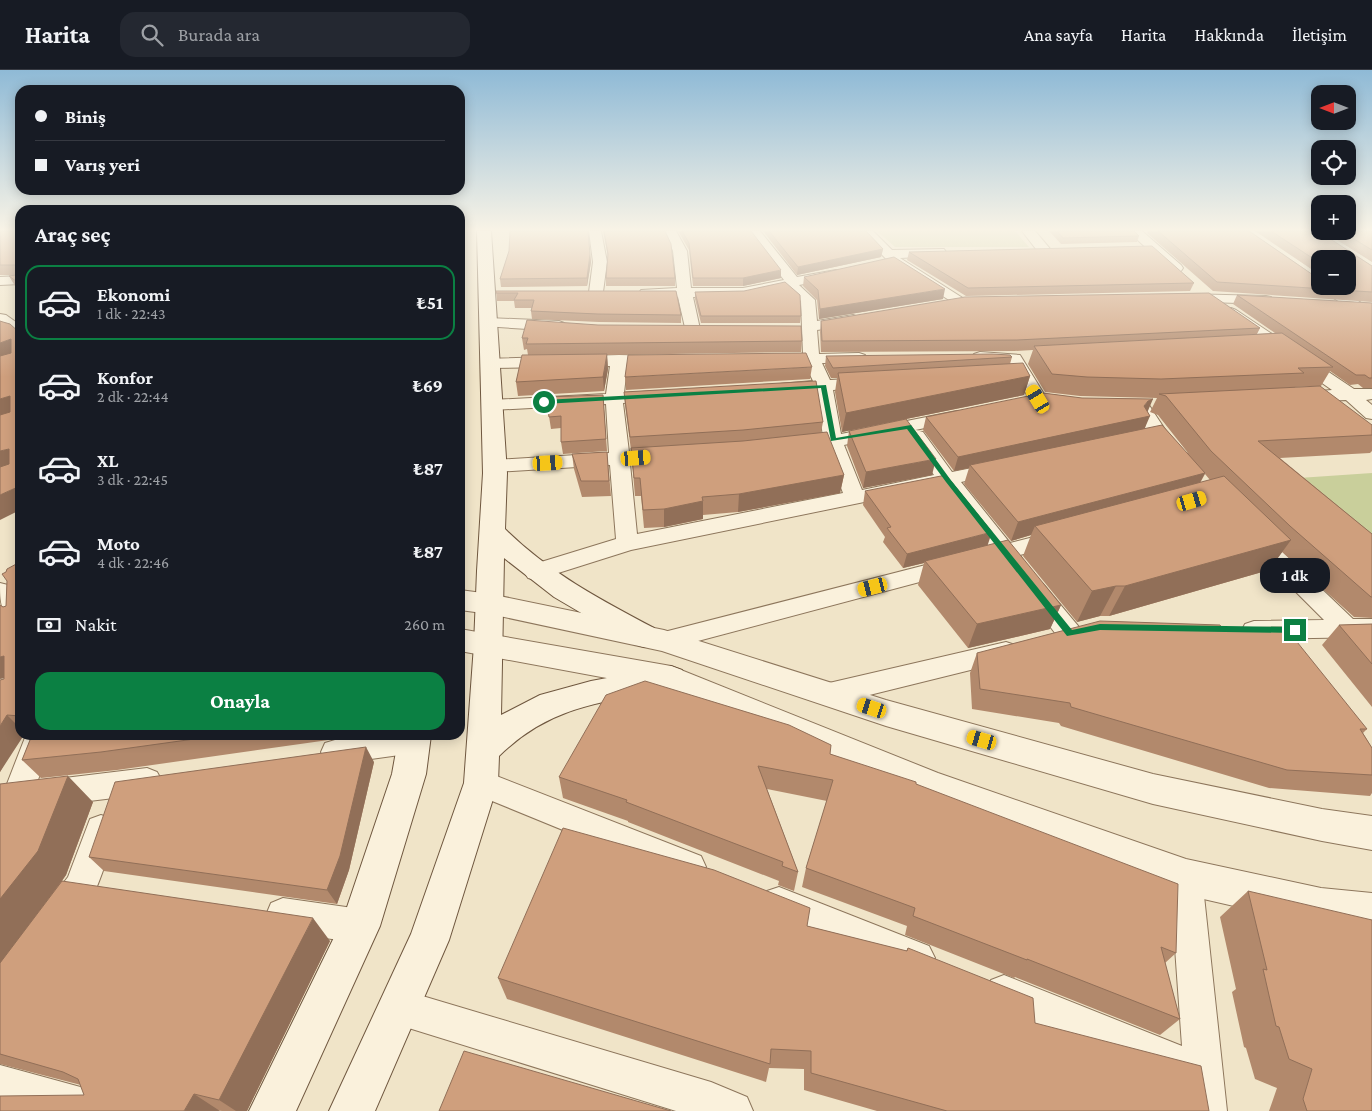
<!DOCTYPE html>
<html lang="tr">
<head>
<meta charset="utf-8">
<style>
  :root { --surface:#171b24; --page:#242831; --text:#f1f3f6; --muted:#9ea1a6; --line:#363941; --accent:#0b8043 }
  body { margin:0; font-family:"Crimson Pro",serif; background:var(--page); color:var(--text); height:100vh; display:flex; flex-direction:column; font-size:19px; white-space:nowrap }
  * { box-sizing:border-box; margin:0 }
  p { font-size:16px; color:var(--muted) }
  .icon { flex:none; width:28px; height:28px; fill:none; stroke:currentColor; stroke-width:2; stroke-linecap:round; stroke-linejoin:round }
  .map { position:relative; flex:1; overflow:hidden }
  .sheet { position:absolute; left:15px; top:135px; width:450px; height:535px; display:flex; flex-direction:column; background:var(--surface); border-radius:15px; box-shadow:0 2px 12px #0003 }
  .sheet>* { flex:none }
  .hud { position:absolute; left:15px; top:15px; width:450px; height:110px; border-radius:15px; box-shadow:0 2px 12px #0003; display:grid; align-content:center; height:110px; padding:0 20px; background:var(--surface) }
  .needle { width:32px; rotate:270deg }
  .tools { position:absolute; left:1311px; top:15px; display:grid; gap:10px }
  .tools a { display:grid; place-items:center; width:45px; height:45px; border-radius:10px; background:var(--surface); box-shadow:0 2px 12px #0003; font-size:25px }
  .end { position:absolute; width:22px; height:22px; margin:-11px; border:6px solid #0b8043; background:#fff; box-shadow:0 0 0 2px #fff }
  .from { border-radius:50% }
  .bubble { position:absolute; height:35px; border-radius:15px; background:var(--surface); box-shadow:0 2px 12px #0003; font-size:16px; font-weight:700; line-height:35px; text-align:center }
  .car { position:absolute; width:15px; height:30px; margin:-15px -8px; border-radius:6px; box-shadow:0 0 4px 1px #0007; background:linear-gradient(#f5c518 24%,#345 0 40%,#f5c518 0 76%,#345 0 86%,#f5c518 0) }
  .hud b { display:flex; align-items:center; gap:18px; height:48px; font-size:19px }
  .hud b+b { border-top:1px solid var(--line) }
  .hud i { width:12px; height:12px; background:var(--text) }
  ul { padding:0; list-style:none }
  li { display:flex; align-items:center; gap:15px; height:75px; margin:0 10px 8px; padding:0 10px; border:2px solid transparent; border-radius:15px }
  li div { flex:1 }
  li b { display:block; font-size:19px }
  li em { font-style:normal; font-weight:700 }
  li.on { border-color:var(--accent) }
  li>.icon { width:45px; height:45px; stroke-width:1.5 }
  h2 { padding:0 20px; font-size:22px; line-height:60px }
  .pay { display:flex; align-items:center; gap:12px; height:55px; padding:0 20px; font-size:19px }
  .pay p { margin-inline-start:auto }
  .cta { display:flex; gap:10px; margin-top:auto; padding:10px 20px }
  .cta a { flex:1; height:58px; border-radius:15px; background:var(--accent); color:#fff; font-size:20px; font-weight:700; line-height:58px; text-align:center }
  header { display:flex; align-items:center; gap:30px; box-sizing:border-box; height:70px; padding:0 25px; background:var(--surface); border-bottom:1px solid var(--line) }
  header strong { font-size:24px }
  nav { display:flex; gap:28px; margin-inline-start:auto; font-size:18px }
  .search { width:350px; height:45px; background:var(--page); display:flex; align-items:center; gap:12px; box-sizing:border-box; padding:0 18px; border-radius:15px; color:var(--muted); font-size:19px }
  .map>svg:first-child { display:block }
  .green { fill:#c9cf9b }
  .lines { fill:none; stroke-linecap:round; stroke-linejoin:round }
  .minor-casing { stroke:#8d765c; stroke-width:2 }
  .tertiary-casing { stroke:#8d765c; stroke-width:2 }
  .secondary-casing { stroke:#6f573f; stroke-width:2 }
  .minor { fill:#faf1dc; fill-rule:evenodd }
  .tertiary { fill:#faf1dc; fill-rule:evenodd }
  .secondary { fill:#faf1dc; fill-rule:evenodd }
  .wall { fill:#b2896c; fill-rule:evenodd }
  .shaded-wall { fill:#916f58 }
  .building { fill:#cf9f7d; stroke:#916f58 }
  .route { fill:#0b8043 }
</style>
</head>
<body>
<header>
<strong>Harita</strong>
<div class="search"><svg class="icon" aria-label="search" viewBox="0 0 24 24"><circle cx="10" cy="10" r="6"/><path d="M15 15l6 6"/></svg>Burada ara</div>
<nav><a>Ana sayfa</a><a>Harita</a><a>Hakkında</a><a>İletişim</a></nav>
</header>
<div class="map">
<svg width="1372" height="1041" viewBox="0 0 1372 1041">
  <rect width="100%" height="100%" fill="#f0e4c8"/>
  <!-- green -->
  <path class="green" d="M877,161H1015L1029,177H895Z
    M1372,403V488L1284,409Z"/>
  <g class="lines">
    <defs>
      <path id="minor" d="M589,161H601L607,192L603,222L601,225H591L589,222L593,192Z
        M664,161H676L687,181L691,218H743L784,210L747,161H760L797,207L836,200L841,201L843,204L841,207L799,215L815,230L817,251L853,245L858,247L861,250L858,253L853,255L817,260L819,284L859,283L865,285L867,288L865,291L859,293H822L830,310L867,308L873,309L876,313L873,317L833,320L841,364L957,341L963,342L966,346L963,350L844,375L862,420L934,405L907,366L909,362L916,360L923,362L952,402L997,393L1004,395L1007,399L1004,403L961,412L1010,473L1057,461L1065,463L1068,468L1065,473L1020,485L1024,492L1021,497C1011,500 1006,499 1000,491L986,495L978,492L975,487L978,482L990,478L942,416L631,480L536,510L528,508L524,502L528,496L616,469L610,395L495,402L488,400L485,396L488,392L495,390L609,383L606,334L492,340L486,339L483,335L486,331L492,330L606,324L610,296L490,298L484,297L482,293L484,289L619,285L665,286L667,290L665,294L627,296L624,323L658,321L664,322L667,326L664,330L623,333L629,382L663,380L670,382L673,386L670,390L630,394L637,464L843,423L826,377L798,380L791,378L788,374L791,370L823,366L816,321L786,323L780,322L777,318L780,314L813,311L805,294L771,293L769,289L771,285L803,284L801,231L785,218L743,226L693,227L700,259L698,262H686L678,227H646L641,226L639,223L641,220L677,218L673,181Z
        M859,161H873L892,180L944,179L946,182L944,185L939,186L900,188L969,232L967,235H957L890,193Z
        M1022,161H1035L1051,180L1049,183H1039Z
        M1128,161H1142L1181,195L1183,198L1181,201H1171Z
        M20,206V214L0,215V207Z
        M1320,213V216H1335L1372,240V252L1367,250L1320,219L1318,216Z
        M1185,224L1266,226L1271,227L1273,230L1271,233L1266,234L1180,231L1178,228L1180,225Z
        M1231,238L1236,240L1354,319H1372V329L1366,330L1372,335V349L1366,348L1346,330L1301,332L1295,331L1292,327L1295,323L1332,320L1226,246L1223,243L1226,240Z
        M488,248L559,251L564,253L567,256L564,259L559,261L483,256L480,253L483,250Z
        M980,282L1020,285L1044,324L1071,328L1074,332L1071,336L1065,337L1032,333L1008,293L974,290L972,287L974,284Z
        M1141,331L1147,332L1166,361L1183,381L1180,385C1176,386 1172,387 1168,386C1154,380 1140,349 1132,336L1135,332Z
        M1254,460L1262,462L1353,549H1372V567L1254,569L1245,566L1242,560L1245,554L1254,551L1324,550L1246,472L1243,467L1246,462Z
        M953,488L961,491L964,496L961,501L664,580L655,578L651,571L655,564L664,562Z
        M1035,512L1043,514L1079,557L1083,564L1079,571L1070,573L1061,571L1027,526L1023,520L1027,514Z
        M0,513L8,515L20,529V554C0,548 0,531 0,513Z
        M1006,572L1015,575L1019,582L1015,589L829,635L819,632L816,624L819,616L829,613Z
        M26,665H54L34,721L37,714L48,710L147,698L157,702L162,711L157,720L147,724L48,736L37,732L33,723L28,735L11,759L0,763V725L5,719Z
        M371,665H425L428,671L424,679L414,683L335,694L325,691L321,682L325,673L335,670Z
        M481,700L701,786L706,797L701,808L690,812L470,722L466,713L470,704Z
        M101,745L112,749L117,759C109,781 93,841 74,853C71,855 66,856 63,858L51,853L46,841L51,829L68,807L90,749Z
        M1186,791L1198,796L1202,807L1227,1041H1187L1185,1016L991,936L986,923L991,910L1004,905L1182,976L1170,807L1174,796Z
        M779,817L929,876L935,888L929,900L917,906L767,845L762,833L767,821Z
        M283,828L360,839L372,844L377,856L372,868L360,873L283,862L271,857L266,845L271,833Z
        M399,919L711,1012L747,1027L753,1041H676L399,955L386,950L381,937L386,924Z
        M0,995L95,1021L109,1027L115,1041H23L0,1035Z"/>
      <path id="tertiary" d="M0,244L6,245L20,255V268L14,267L0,257Z
        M460,520L490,524L664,560L886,630L1153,704L1322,739L1372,746V780L1322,771L1153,734L886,656L662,581L490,544L460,540Z
        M460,559L671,596L938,703L1186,789L1321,818L1372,823V861L1321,856L1186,825L917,726L666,619L460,581Z"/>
      <path id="secondary" d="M477,161H491L507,403L505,459C548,502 601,530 654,558L659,566L654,574L644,577L634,574L554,527L504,488L501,645L540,625L591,611L671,596L682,600L686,608L682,616L671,620C603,632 551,635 499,686L498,713L449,870L375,1041H329L411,864L464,713L474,575L477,501L483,403Z
        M399,665H431L426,704L380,856L296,1041H249L343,849L392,704Z"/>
    </defs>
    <!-- minor casing -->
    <use href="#minor" class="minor-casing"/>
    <!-- tertiary casing -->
    <use href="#tertiary" class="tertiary-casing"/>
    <!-- secondary casing -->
    <use href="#secondary" class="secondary-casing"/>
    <!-- minor -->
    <use href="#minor" class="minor"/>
    <!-- tertiary -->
    <use href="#tertiary" class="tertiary"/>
    <!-- secondary -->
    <use href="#secondary" class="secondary"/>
  </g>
  <!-- wall -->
  <path class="wall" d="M0,161H20V220L15,216L9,206L16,205H0Z
    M603,161H665L675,208V216H606V208L608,187Z
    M678,161H751L781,208L743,216H693L689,180Z
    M763,161H866L883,179L881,187L797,205Z
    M1049,161H1134L1139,166L1137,172L1061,174Z
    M1148,161H1249L1319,209L1348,216L1320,189V205L1255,161H1318L1372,196V232L1213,221L1147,163Z
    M1323,161H1372V192Z
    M509,181L590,184L591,192L587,216L501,217L500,209Z
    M909,182L1194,213L1190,221L966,226L907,190Z
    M804,207L943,229L819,249L817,230L803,216Z
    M496,221H676L681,245V253L599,252L532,249L531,241L532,238H515L514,231H497Z
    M695,222L801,246L800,253H701L695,229Z
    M1237,225L1372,233V318H1363L1358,314L1350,315L1330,301L1321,316L1295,317V318L1372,355V381L1370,383L1280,388L1372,464V548L1354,547L1282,482L1269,500L1109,546H1100L1077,552L1023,486L1031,465L1011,471L964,414L969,398L954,401L923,360L926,347L1148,342L1145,358L1188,383L1158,345L1150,342L1157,328L1080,326L1045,322L1028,294L1033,280L1014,281L821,282L820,262L821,251L1260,258L1257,264L1275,263L1233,234ZM1205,404L1210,410L1200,413Z
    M522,268L802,271L801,282L607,285L608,299L604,321L518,326L516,312L528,285L527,279L524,280Z
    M826,286L1012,287L1010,294L1030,306L1024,325L842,362L835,322L837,308H831L825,296Z
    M812,297L810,309L626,320L625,307Z
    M624,322L823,352L821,362L844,405L840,423L738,442L703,445V449L664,457L644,458L641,426H635L631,380L625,335Z
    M603,325L607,381L563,384L561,372V358L551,359L546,327Z
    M849,361L932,405L863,418L847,376Z
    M607,382L611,426L582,427L574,399L572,384Z
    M865,421L987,475L1061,535L1050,559L968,578L918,515L924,493L903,498L883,472L885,467L863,435Z
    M20,492V665L0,702L4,609L0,535L3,537L6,536L7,511L6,502Z
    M1372,554V637L1322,575L1339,555Z
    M1222,558L1367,659L1363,663L1372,678V723L1370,726L1269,718L1061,656L1059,653L972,639L970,603L977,583Z
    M32,665H357V666L117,700L41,708L22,690Z
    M830,684L916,714L1176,883L1165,893L1180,949L1160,965L1015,907L1014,908L905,865L907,856L802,817L806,798L827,731L767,719L798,802L794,821L778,815L779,811L628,752V751L563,728L559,707Z
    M374,692L349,800L337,834L104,801L89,787Z
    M0,714L93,732L66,805L62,811L330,871L247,1041H222L84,1025L81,1015L0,994Z
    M1248,821L1372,1041H1269L1277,1018L1255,1009L1246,978L1244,977L1232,922L1236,919L1220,847Z
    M807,856L906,881L908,878L1035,953L1209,1041H877L804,1020V999L769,998L766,1012L507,929L498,908Z"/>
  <!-- shaded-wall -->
  <path class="shaded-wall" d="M883,179L881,187L797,205L798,197Z
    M590,184L591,192L587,216V208Z
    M781,200V208L743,216V208Z
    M945,219L943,229L819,249L820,239Z
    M11,269L20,284L0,292V273Z
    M607,284L608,299L604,321L603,307Z
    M1030,306L1024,325L842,362L846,343Z
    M10,326L20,342L0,350V329Z
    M1153,329L1147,343L1150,346L1144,360L970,395L969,398L954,401L958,387L1144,336L1148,331Z
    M9,379L20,395L0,403V381Z
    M936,389L932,405L863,418L866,402Z
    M1205,403L1195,422L1035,456L1031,465L1011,471L1018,452Z
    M844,405L840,423L738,442L739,424Z
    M20,416V440L0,450V425Z
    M703,431V449L664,457V439Z
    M992,462L987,477L925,491L924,493L903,498L907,484Z
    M1291,470L1269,500L1109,546L1125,516Z
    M1116,516L1100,546L1077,552L1092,521Z
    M1061,535L1050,559L968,578L977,554Z
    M4,586L20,605L0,609V587Z
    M7,645L20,658V665H24L0,702V656Z
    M366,677L374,692L349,800L337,834L327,820Z
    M68,706L93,732L66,805L0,894V829Z
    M313,848L330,871L247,1041H236L219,1030Z
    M194,1024L220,1041H184Z"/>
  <!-- building -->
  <path class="building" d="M0,161H20V214L9,206L16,205V195H0Z
    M510,161H588L590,184L587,208L500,209L509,181Z
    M604,161H665L671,174L675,208H606L608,184Z
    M682,161H751L781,200L743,208H693L689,173Z
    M769,161H866L883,179L798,197Z
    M1057,161H1134L1139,166L1063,168Z
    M1158,161H1249L1319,209H1320V216H1348V189H1320V193L1271,161H1318L1372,196V222L1217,212Z
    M1341,161H1372V180Z
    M1152,176L1194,213L968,218L909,182Z
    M894,187L945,219L820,239L818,220L804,207Z
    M785,212L800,225L801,246H701L695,222L744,221Z
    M496,221H676L681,245L598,244L531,241L534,230H514L518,223H496Z
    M1209,223L1260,258L1017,270L822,271L821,251L965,227Z
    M1237,225L1372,233V308H1369L1365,305H1356Z
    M527,250L598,255L801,256L802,271L526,274L528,268H522Z
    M0,251L3,252L10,254L20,263V416L0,425V397L9,394V379L0,381V345L10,342V326L0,329V286L11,283V269L0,273Z
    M1282,263L1333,297L1298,298L1304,303L1161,309L1087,307L1052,304L1034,276Z
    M806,283L812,297L625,307L628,285Z
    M607,284L603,307L516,312L522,285Z
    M992,284L1010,285L1012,287L833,298L826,286Z
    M1023,293L1030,306L846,343L838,303Z
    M816,311L823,352L743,360L630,367L624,322Z
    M1320,316L1372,355V365L1258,371L1372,464V527H1371L1290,456L1211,381L1166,326L1159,324Z
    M1043,323L1082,328L1153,329L1148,331L1144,336L1150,346L958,387L926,347Z
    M603,325L606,369L561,372V346L549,347L546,327Z
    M906,349L936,389L866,402L849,361Z
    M1162,355L1205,403L1018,452L970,395Z
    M827,362L844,405L739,424L702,427L703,431L664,439L643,440L640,408H634L631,378L743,371Z
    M607,382L609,411H581L572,384Z
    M946,405L992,462L907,484L887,458L891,457L865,421Z
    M1224,406L1291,470L1125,516H1116L1092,521L1035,456Z
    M1008,470L1061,535L977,554L925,491Z
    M20,492V646L7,645L0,656V610L4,609V586L0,587V535L3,537L6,536L7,511L2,504L6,502L7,499Z
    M1100,551L1220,555L1222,558L1285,557L1367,659H1360L1372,678V705L1287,700L1071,637L1070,633L980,619L977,583Z
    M1372,554V594L1339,555Z
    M645,611L789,655L831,675L830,684L916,712V714L1178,814L1176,883L1161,877L1180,949L1027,889V890L913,846L915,838L806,798L833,710L758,696L798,802L782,796L783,792L626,732L627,730L559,707L606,625Z
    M32,665H223L101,682L22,690Z
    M366,677L340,786L327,820L89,787L115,712Z
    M68,706L38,781L0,829V714Z
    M563,758L714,800L810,838L807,856L907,881L908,878L1033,928L1035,953L1201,996L1209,1041H947L811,1003V981L771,979L770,994L498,908Z
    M62,811L313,848L219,1030L194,1024L184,1041H0V1026L84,1025L78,1009L63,1002L0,984V893Z
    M1248,821L1372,850V1041H1307L1303,1029L1312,999L1289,989L1279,957L1276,956L1263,899L1267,900Z
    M464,981L671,1041H439Z"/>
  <!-- sky -->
  <linearGradient id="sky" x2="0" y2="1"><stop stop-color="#8fbad6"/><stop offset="0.52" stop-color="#f8f3e6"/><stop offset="1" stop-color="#f8f3e6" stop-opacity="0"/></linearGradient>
  <rect width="1372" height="307" fill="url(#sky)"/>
  <!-- route -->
  <path class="route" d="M826,315L836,368L911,355L950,409L1072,560L1100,554L1295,557L1300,560L1295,563L1100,560L1067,566L946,412L907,359L831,371L821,318L544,334L541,332L544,330Z"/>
</svg>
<div class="tools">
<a><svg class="needle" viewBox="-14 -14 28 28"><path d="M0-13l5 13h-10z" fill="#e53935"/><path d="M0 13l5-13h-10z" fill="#9ea1a6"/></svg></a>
<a><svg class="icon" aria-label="locate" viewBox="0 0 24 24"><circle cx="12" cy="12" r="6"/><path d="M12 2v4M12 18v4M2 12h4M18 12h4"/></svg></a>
<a>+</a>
<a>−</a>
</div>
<i class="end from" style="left:544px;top:332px"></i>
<i class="end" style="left:1295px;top:560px"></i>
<div class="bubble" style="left:1260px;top:488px;width:70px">1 dk</div>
<i class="car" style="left:1038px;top:329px;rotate:329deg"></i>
<i class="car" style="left:636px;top:388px;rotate:86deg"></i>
<i class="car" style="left:548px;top:393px;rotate:87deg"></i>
<i class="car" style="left:1192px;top:431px;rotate:74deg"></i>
<i class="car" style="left:873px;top:517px;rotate:256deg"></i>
<i class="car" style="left:872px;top:638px;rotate:288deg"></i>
<i class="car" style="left:982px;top:670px;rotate:286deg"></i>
<div class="hud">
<b><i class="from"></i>Biniş</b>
<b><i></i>Varış yeri</b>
</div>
<section class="sheet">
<h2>Araç seç</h2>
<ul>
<li class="on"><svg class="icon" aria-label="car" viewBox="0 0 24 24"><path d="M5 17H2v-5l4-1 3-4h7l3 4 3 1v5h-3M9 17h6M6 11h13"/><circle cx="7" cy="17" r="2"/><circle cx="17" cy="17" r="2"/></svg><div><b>Ekonomi</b><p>1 dk · 22:43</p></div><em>₺51</em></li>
<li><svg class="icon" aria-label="car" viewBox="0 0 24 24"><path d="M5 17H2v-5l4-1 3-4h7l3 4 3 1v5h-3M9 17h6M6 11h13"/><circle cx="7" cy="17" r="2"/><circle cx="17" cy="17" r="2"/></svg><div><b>Konfor</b><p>2 dk · 22:44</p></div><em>₺69</em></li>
<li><svg class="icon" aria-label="car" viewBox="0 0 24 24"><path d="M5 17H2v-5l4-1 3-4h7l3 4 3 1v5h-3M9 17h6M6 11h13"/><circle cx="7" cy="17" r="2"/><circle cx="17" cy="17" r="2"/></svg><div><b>XL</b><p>3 dk · 22:45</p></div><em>₺87</em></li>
<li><svg class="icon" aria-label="car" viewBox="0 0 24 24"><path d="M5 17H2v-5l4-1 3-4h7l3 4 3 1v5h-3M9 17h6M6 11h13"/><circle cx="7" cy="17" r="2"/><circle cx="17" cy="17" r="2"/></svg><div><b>Moto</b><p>4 dk · 22:46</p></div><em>₺87</em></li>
</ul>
<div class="pay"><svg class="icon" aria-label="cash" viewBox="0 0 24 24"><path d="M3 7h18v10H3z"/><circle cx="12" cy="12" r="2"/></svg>Nakit<p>260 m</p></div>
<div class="cta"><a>Onayla</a></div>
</section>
</div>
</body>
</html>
